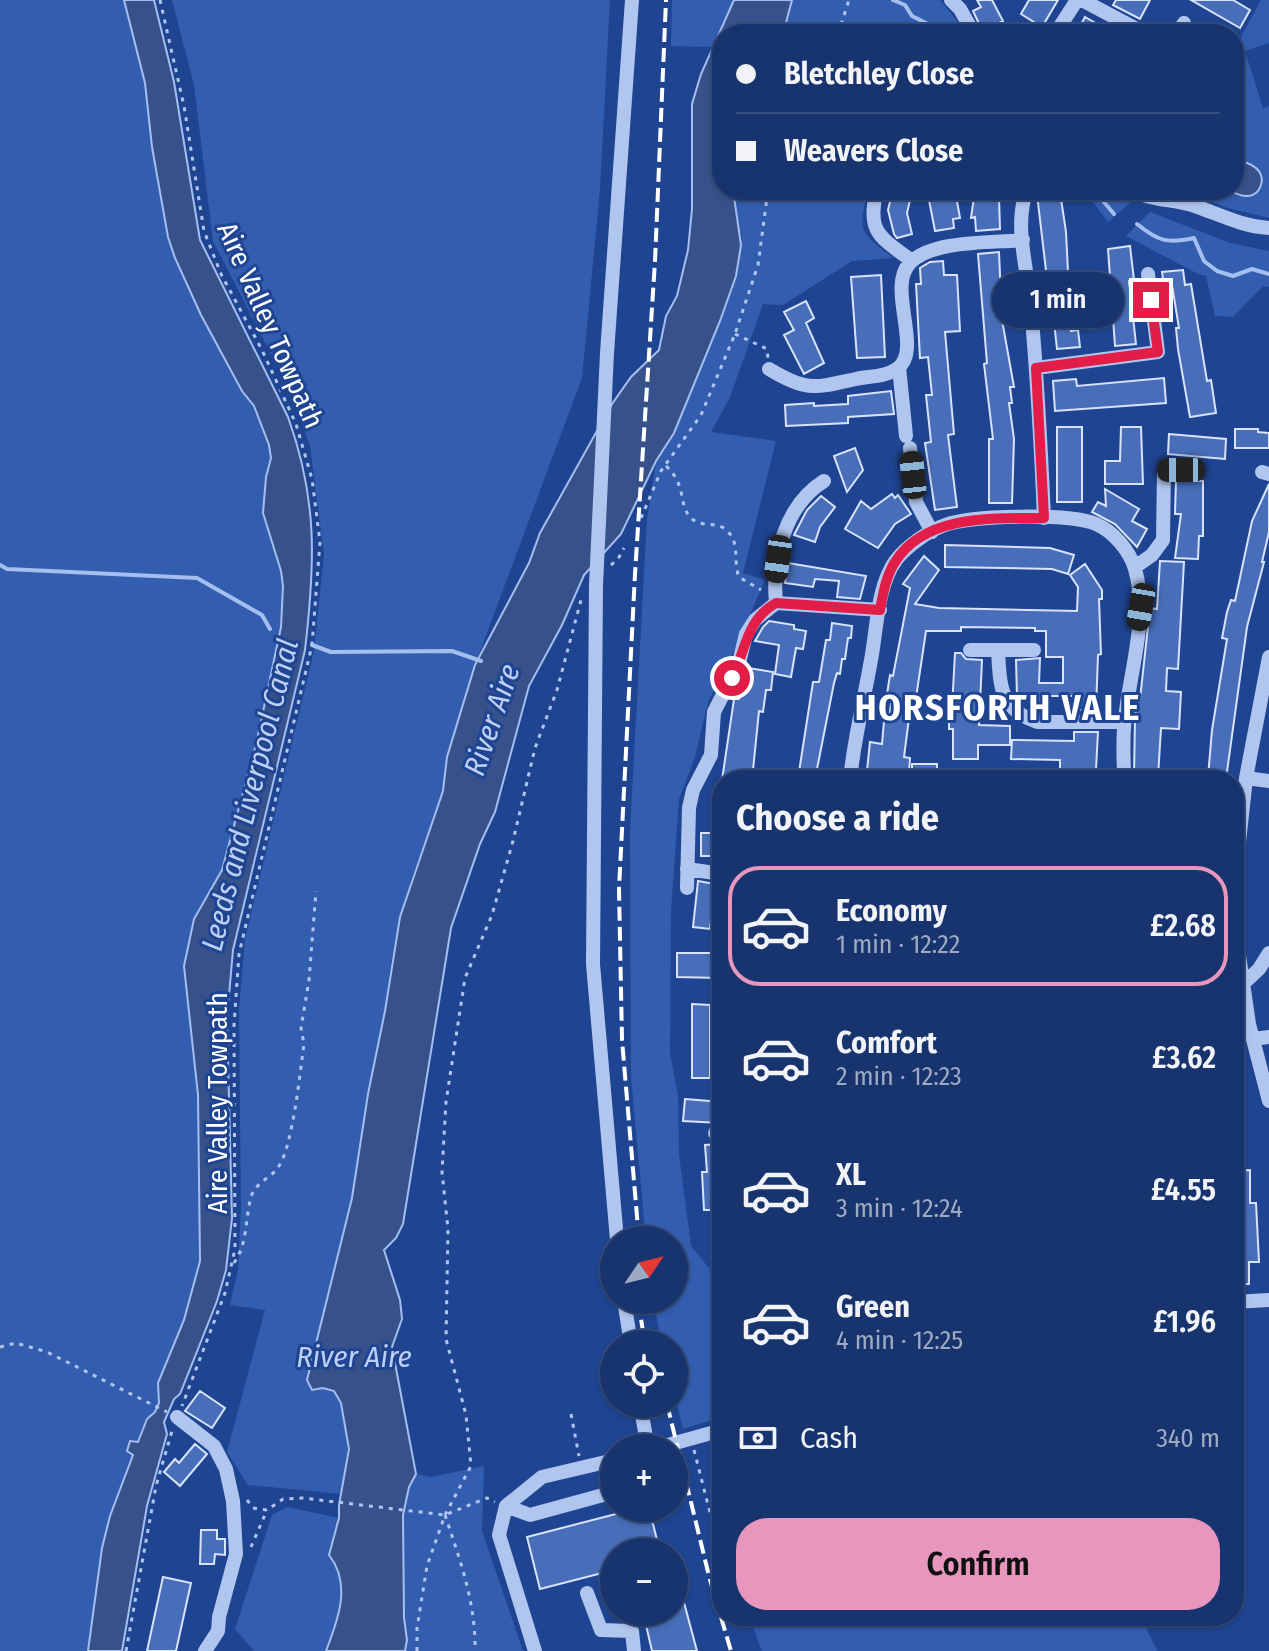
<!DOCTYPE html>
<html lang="en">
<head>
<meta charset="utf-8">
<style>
  :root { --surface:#17346e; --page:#243f76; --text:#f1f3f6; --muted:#9eaac2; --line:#364f81; --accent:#e797bd }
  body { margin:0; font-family:"Fira Sans Condensed",sans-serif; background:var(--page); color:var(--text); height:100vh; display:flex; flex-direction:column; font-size:30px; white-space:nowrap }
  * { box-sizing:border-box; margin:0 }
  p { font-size:26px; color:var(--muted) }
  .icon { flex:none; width:44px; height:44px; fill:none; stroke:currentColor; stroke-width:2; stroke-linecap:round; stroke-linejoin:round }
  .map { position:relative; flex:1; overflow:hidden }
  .sheet { position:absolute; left:712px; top:770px; width:532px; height:856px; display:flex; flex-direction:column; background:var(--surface); border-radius:32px; box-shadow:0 2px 6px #0004,0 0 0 2px var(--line) }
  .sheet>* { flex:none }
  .banner { position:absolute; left:712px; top:24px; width:532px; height:176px; border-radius:32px; box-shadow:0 2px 6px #0004,0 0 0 2px var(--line); display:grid; align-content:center; height:176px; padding:0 24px; background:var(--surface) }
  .needle { width:52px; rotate:55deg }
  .controls { position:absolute; left:600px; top:1226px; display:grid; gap:16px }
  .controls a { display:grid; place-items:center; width:88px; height:88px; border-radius:50%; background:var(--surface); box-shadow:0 2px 6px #0004,0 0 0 2px var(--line); font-size:40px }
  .end { position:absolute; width:36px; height:36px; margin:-18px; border:10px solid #e11d48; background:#fff; box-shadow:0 0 0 4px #fff }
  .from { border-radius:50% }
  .bubble { position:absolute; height:56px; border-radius:28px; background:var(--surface); box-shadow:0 2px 6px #0004,0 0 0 2px var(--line); font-size:26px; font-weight:600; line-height:56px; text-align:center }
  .car { position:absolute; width:24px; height:48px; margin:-24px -12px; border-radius:10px; box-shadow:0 0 6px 2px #0007; background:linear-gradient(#222 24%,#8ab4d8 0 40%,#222 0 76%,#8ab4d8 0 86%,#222 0) }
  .banner b { display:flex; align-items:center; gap:28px; height:76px; font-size:30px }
  .banner b+b { border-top:2px solid var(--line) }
  .banner i { width:20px; height:20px; background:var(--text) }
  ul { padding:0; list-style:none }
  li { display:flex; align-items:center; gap:24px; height:120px; margin:0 16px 12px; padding:0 8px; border:4px solid transparent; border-radius:32px }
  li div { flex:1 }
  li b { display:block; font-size:30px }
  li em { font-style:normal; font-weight:600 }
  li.selected { border-color:var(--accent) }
  li>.icon { width:72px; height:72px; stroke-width:1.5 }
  h2 { padding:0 24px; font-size:36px; line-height:96px }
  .pay { display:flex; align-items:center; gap:20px; height:88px; padding:0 24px; font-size:30px }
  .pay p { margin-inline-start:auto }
  .button { display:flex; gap:16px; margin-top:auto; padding:16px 24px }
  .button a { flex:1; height:92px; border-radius:32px; background:var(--accent); color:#111; font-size:32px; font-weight:600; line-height:92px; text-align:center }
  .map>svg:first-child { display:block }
  .green { fill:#335eb0 }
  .water { fill:#37528b; stroke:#a4bfef; stroke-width:2 }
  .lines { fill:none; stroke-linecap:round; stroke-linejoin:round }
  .stream { stroke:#a4bfef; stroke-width:4 }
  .building { fill:#486eb9; stroke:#d7e3fa; stroke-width:2 }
  .path { stroke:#b1c6ee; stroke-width:3; stroke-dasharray:4 6; stroke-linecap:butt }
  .minor { stroke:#b1c6ee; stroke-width:14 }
  .rail { stroke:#fff; stroke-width:4; stroke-dasharray:14 6; stroke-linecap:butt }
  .route { stroke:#e11d48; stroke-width:10 }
  .labels { text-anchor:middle; stroke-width:6; stroke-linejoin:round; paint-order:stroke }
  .street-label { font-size:28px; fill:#fff; stroke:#1f4592 }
  .water-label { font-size:30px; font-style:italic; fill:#bdd0f4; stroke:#1f4592 }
  .district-label { font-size:36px; font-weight:bold; letter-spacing:2px; fill:#fff; stroke:#1f4592 }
</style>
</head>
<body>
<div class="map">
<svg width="1269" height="1651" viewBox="0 0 1269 1651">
  <rect width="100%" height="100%" fill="#1f4592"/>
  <!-- green -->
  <path class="green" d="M0,0H124L145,83L152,147L168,237L175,258L201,315L242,391L254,405L269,445L271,458L266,477L263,513L281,571L283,586L281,627L256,745L222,870L194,919L184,966L198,1095L200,1261L184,1320L158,1383L159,1403L155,1412L147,1419L138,1443L127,1451L133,1454L110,1516L102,1548L88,1651H0Z
    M172,0H610L600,189L582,378L475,665L447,757L443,791L412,877L391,962L385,1011L352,1198L307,1380C315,1384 330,1387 336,1393C354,1413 347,1470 341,1494L248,1485L227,1452L265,1310L230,1305L238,1270L241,1207L239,1009L245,939L314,651L324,554L310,446L289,389L213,241L194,85Z
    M672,0H734L714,47L671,46Z
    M792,0H940L958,22L963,34H783Z
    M1261,0H1269V43L1245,51L1263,108L1269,106V218L1228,208L1180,190H1229L1240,196H1251L1259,189L1257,169L1234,158V50Z
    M733,190H868C858,233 859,232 894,258L852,261L783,305L763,304L730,397L711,432L776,441L743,573L765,580L731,658L708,702L695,757L679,799L671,910L670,1053L678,1096L679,1154L691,1246L722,1284V1417L683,1429L674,1392V1344H662L653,1300H674V1240H646L631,1077L630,830L647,519L656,461L674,433L736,276L742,235L737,227Z
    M1084,190H1118L1131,202L1108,222Z
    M1150,212L1230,243L1269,251V287L1263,286L1233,317L1215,316L1206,276L1198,274L1126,236Z
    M484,1466L482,1531L523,1651H405L407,1640L404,1618L403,1515L409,1487L416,1474L431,1477Z
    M287,1507L339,1518L329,1555C352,1584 338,1620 326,1651H254L235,1629L272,1515Z
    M778,1616H1141L1157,1651H762L752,1625Z"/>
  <!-- water -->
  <path class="water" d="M124,0H154L174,82L200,240L288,417C318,500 315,564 305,650L233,950L227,1018L232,1218L226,1270L217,1301L194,1359L180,1394L174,1399L164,1422L167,1434L147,1506L122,1651H88L102,1548L110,1516L133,1455L127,1451L130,1441L138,1442L147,1419L155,1412L159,1403L158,1383L184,1320L200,1261L198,1095L184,966L194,919L222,870L256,745L281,627L283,586L281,571L263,513L266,477L271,458L269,445L254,406L242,391L201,315L175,258L168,237L152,147L145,83Z
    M734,0H792L783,34H722V190H733L741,245L736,276L720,321L674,433L656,461L621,534L584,575L562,625L529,686L495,812L480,844L451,928L403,1224L396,1238L384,1250L400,1300L402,1319L392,1347L416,1474L409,1487L403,1515L404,1618L407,1640L405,1651H326C338,1620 352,1584 329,1555L339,1518V1505L349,1449L341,1403L334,1391L323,1388L312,1390L307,1380L352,1198L368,1094L385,1011L400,917L443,791L447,757L475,665L529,563L540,533L612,404L631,377L659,350L666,316L677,296L688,250L692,209V104L701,74Z
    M1234,158C1242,161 1253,164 1258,170C1266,180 1260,195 1248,196C1241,197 1235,193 1229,190H1234Z"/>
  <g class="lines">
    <!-- stream -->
    <path class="stream" d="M893,0L905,5L912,16L936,28L937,34
      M1094,190L1114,214
      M1137,224C1158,241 1167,244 1194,238L1204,261L1217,271L1233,276L1252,269L1269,274
      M0,565L7,569L197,578L262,615L270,629
      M312,645L331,652L452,651L481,661"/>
  </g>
  <!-- building -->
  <path class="building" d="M977,0H992L1003,21L983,32L973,11L981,7Z
    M1029,0H1058L1042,27L1021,14Z
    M1116,0H1150L1140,19L1113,5Z
    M1191,0H1233L1250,10L1240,28Z
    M1085,17L1115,34H1076Z
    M893,190L912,192L907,213L912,234L897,238L894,234L888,210Z
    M955,190L960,218L953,219L954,228L935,231L928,195Z
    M975,190H995L993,197L999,198L1000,229L976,231L975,217L971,218Z
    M1060,192L1066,232L1071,331L1078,330L1080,347L1057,349L1054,322L1050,323L1048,314L1045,280L1047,279L1037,194Z
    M1130,246L1134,280L1129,281L1136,344L1115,346L1108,249Z
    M999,252L1002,320L1014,387H1010L1012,403H1009L1014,439L1012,503H989V439H993L984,364L987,363L978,254Z
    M943,261L944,275H957L960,331L945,332L954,434L948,435L957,507L935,510L925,443L931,442L926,395H932L928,357L920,358L916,284H921L920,268L930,262Z
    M1183,270L1185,285L1191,284L1207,381L1211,380L1216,413L1190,417L1178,349L1176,328H1179L1172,285L1164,286L1162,272Z
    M881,275L885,357L857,358L851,277Z
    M806,301L814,318L806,323L824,363L804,374L784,335L794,330L784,312Z
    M1164,378L1166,403L1055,411L1053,381L1076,379L1077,386Z
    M891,391L894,414L848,417V423L786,426L785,405L814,403V406L848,404V396Z
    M1057,427H1082V502H1057Z
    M1121,427H1141L1143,484H1105V461H1120Z
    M1235,429H1258V432L1269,433V448H1235Z
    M1169,434L1226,439L1225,459L1168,454Z
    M855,448L863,470L847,492L834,456Z
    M1176,480L1203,481V536H1199L1198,559L1175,558L1181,514H1175Z
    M1269,484V532L1262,562H1264L1247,627L1226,779L1208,777L1212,730L1227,639L1222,638L1227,612L1231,600L1235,601L1252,521Z
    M1105,489L1139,509L1132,521L1147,529L1137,547L1115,524L1092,512L1098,502L1106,506Z
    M892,494L895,498L898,495L911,514L895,524L878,548L845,529L861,501L871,509Z
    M821,496L835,507L820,527L815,542L794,535L807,510Z
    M945,545L1050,548L1074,555L1068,574L1052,569L945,567Z
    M924,556L939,570L915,604L939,608L1077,611L1078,587L1070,575L1085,564L1102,590V599H1099L1101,654L1098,655L1096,710H1074V696H1039V701H1020L1017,697L1016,660L1040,658L1039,683H1063V657H1046V631H1035V628L961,627V631H926L913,718H909L904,757L910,758L909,772L891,770L890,780H866L870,742L882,744L884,721H889L892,694H887L890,675L893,676L910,588L903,584Z
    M1160,561L1184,562L1178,669L1167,668L1166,691L1181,692L1179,729L1161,728L1158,777L1134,776L1135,716L1138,699H1140L1150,608L1157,609Z
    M788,563L866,576L860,599L837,597L839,581L815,579L813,587L785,583Z
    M769,621L794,625V629L806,631L803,649L796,648L791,677L775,674L779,645L755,641L763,627Z
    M832,623L852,626L851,638H848L845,659H842L840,674L837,673L834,683L816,774L799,772L813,682H819L826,640H830Z
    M955,653H961L966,659L982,660L979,725L1010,726V745H978V759H953V729H949V707L952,708Z
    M748,668L773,672L771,690H766L763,712L759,711L752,780H722L734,699H739L742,679L747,678Z
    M1074,732H1098L1096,769H1071V775H1060V760L1011,759L1012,740L1074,741Z
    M912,764H937V780H912Z
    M701,833H718V856H701Z
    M698,881L715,884L710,929L693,927Z
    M677,953H719V978L677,977Z
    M692,1004L710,1005V1078H692Z
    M685,1099L722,1102L720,1123L683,1121Z
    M719,1144H722V1210H704L702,1172H707L705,1145Z
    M1250,1170V1203H1256L1259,1262H1249V1284H1234V1171Z
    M200,1391L225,1408L212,1428L185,1411Z
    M195,1444L207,1454L180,1486L164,1472L175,1459L179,1463Z
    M639,1508H649L660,1552H614V1570L540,1589L527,1537Z
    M201,1530H217V1539H225V1555L215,1554L214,1564H200Z
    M163,1577L191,1583L176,1651H147Z
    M678,1580L697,1651H652L643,1612H674V1581Z"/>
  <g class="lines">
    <!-- path -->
    <path class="path" d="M160,0L184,106L204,231L221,274L262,350L296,424L312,479L320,542L312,645L239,954L234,1025L235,1249L225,1293L182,1406
      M838,34L849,0
      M735,334L767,349L768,358
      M666,466C687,485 678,503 690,517C702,531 722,516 733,539C738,551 734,565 739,577L761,590
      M641,518L661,471L701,415L735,334L758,265L768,190
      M611,565L618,559L624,548
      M234,1263C248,1243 245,1219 251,1197C256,1181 271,1179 279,1166C293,1144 300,1072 304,1044L301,1028L309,980L316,891
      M0,1347L16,1343L47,1352L167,1412
      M571,1414L579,1456
      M694,1450L718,1544
      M247,1500L253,1508L267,1510L283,1499L303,1498L445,1515L487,1498L495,1502
      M445,1515C460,1560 476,1603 475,1651
      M251,1547L267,1510
      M829,1617L830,1616
      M126,1651L156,1486L172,1431
      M417,1651V1628L427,1566L445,1515L471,1466L466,1415L446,1339L448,1229L442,1172L446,1102L465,978L492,915L513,841L535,748L557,690L581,600"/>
    <!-- minor -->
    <path class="minor" d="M951,0L960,9L974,34
      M1082,0L1146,34
      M1055,34L1077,0
      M1173,34L1177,33L1184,23
      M877,190C866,232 880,237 912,261
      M1027,190C1013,225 1028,270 1031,307C1037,377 1041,447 1044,518
      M1132,190C1151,201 1174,199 1195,206C1221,215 1241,226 1269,228
      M899,367L906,436
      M1036,368L1158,352L1148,274
      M769,369C807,392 815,388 856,379C870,376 886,377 898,368C923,349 886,287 910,263C932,240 991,243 1023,240
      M910,448L916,502L932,532
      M1262,472L1269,474
      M1135,567L1152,555L1163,540L1164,470H1197
      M776,603C772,559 784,506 824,481
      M970,650H1034
      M998,650C1000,685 999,709 1037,722H1124
      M1246,778L1269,781
      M850,780C854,739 864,700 871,660C877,629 877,586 896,560C907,546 928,531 945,525C972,515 1069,513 1096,524C1113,531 1130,551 1135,569C1149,617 1130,670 1125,719C1122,739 1124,760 1124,780
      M687,869L722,874
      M687,888L689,808L693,790L711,755L714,712L739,663L746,634L755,620L776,603L880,610
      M1234,888L1246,778L1269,657
      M1234,921L1249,1024L1269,1101
      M1243,984L1259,969L1269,953
      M1253,1039L1269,1037
      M715,1133H722
      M617,1240L593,964L596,585L607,353L632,0
      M624,1300L631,1344
      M1234,1302L1269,1300
      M640,1404L648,1448
      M177,1417L214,1446L226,1469L233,1501L236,1554L219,1617L218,1631L205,1651
      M657,1448L722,1430
      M506,1506L530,1515L614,1492
      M587,1593L601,1630L632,1631L634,1651
      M535,1651L499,1535L506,1506L542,1477L614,1460"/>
    <!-- rail -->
    <path class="rail" d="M639,1240L622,1040L619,889L635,574L655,261L666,0
      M638,1300L645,1344
      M667,1404L710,1580L731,1651"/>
  </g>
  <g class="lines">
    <!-- route -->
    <path class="route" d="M732,678C746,650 746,620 776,603L880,610C883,594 886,576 895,562C925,514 995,518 1044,518L1036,368L1158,352L1151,300"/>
  </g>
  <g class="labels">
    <!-- street labels -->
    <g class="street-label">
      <text transform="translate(271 325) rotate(66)" y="10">Aire Valley Towpath</text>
      <text transform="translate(217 1103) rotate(-90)" y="10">Aire Valley Towpath</text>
    </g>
    <!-- water labels -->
    <g class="water-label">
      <text transform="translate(492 720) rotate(-71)" y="10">River Aire</text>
      <text transform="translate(250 795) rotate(-76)" y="10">Leeds and Liverpool Canal</text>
      <text x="354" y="1367">River Aire</text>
    </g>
    <!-- district labels -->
    <g class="district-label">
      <text x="998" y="720">HORSFORTH VALE</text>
    </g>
  </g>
</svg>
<div class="controls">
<a><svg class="needle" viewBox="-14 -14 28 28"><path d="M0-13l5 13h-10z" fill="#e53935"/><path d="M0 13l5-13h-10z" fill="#9eaac2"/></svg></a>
<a><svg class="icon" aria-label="locate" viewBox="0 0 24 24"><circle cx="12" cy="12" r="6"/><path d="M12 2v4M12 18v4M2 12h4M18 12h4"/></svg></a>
<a>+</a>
<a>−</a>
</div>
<i class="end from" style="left:732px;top:678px"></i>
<i class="end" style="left:1151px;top:300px"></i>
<div class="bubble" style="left:992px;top:272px;width:132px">1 min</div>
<i class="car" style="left:1181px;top:470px;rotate:270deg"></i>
<i class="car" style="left:913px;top:475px;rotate:354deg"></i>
<i class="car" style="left:778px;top:559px;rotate:188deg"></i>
<i class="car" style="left:1141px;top:607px;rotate:190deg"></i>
<div class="banner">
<b><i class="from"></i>Bletchley Close</b>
<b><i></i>Weavers Close</b>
</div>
<section class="sheet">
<h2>Choose a ride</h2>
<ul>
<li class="selected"><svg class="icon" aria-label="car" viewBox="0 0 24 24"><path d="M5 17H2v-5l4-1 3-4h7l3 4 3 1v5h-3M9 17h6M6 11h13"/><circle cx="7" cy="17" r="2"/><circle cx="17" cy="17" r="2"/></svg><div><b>Economy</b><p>1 min · 12:22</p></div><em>£2.68</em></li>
<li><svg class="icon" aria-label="car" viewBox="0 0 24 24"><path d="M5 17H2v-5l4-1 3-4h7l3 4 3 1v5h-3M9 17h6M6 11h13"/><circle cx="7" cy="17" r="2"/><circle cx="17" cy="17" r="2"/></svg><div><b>Comfort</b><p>2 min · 12:23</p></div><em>£3.62</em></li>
<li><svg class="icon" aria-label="car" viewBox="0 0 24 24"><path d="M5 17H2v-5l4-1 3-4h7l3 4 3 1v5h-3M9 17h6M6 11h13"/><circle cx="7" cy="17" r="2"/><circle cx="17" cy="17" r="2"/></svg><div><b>XL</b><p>3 min · 12:24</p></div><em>£4.55</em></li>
<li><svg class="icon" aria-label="car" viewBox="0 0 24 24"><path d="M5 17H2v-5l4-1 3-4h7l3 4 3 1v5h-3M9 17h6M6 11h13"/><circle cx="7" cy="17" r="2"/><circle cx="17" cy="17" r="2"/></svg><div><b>Green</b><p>4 min · 12:25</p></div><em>£1.96</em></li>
</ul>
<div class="pay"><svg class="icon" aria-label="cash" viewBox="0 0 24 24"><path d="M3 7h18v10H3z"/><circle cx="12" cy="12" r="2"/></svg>Cash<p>340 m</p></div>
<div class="button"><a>Confirm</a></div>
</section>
</div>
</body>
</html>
